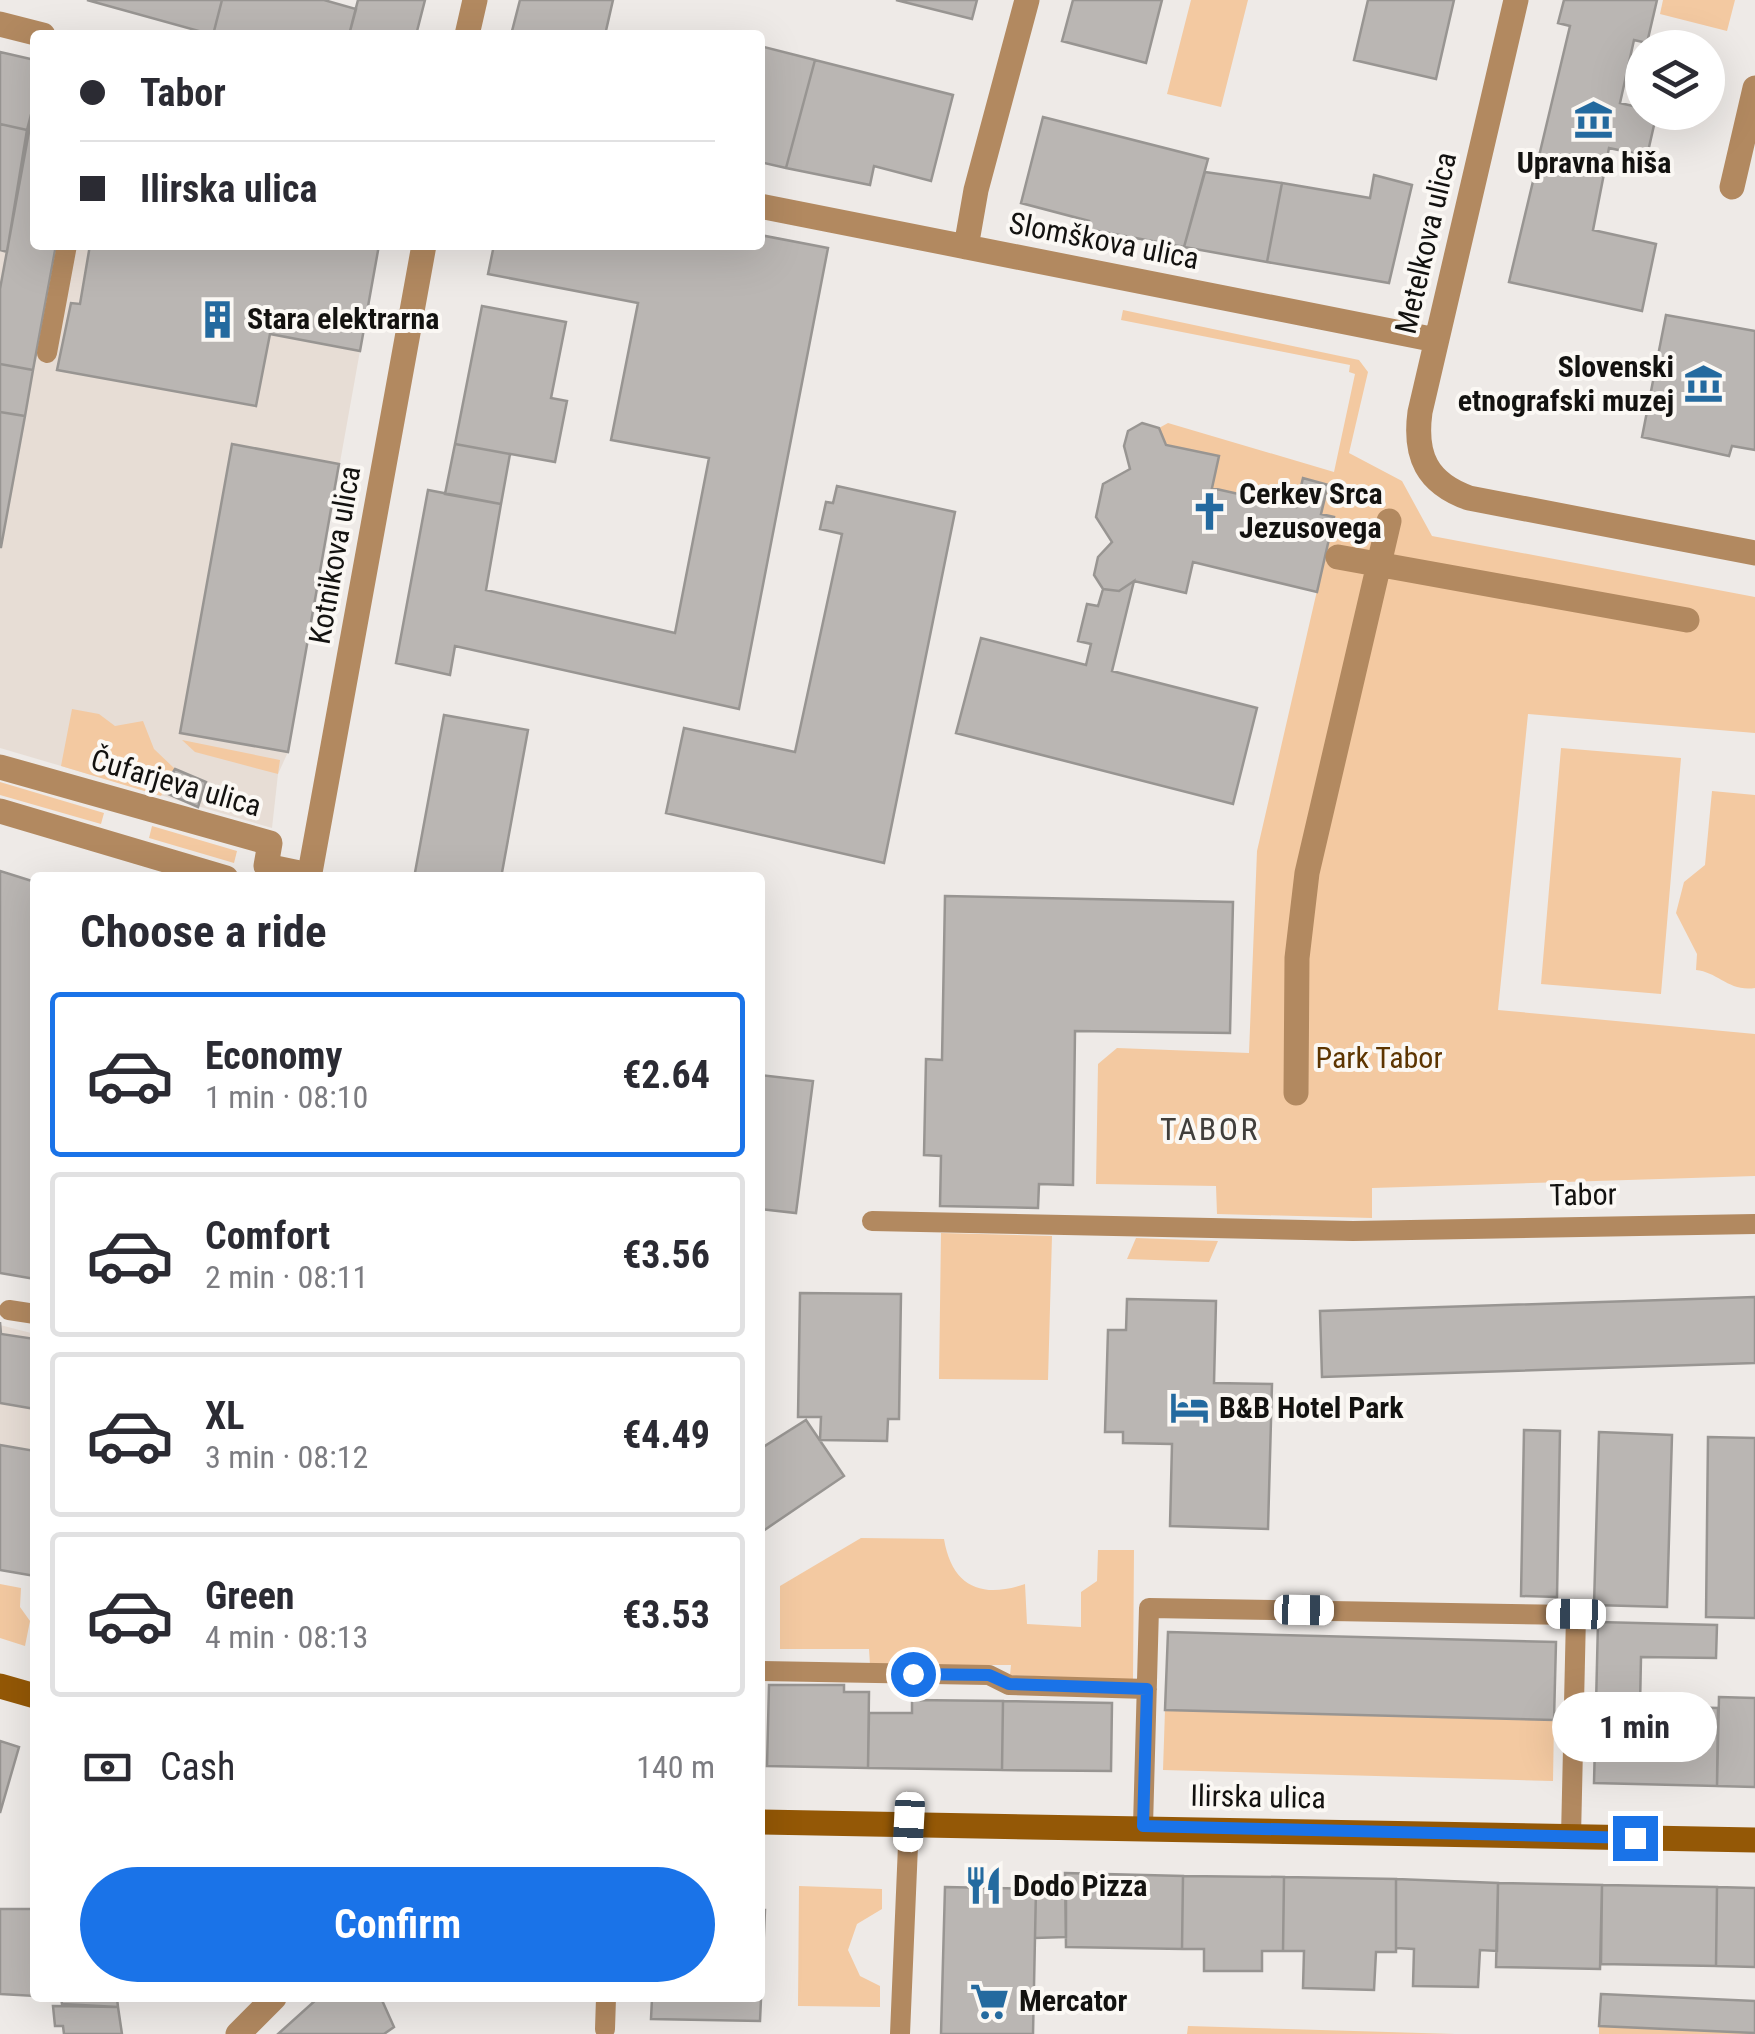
<!DOCTYPE html>
<html lang="en">
<head>
<meta charset="utf-8">
<style>
  :root { --surface:#fff; --page:#f7f7f7; --text:#2b2b33; --muted:#7c7c81; --line:#e1e1e2; --accent:#1a73e8 }
  body { margin:0; font-family:"Roboto Condensed",sans-serif; background:var(--page); color:var(--text); height:100vh; display:flex; flex-direction:column; font-size:38px; white-space:nowrap }
  * { box-sizing:border-box; margin:0 }
  p { font-size:32px; color:var(--muted) }
  .icon { flex:none; width:55px; height:55px; fill:none; stroke:currentColor; stroke-width:2; stroke-linecap:round; stroke-linejoin:round }
  .map { position:relative; flex:1; overflow:hidden }
  .sheet { position:absolute; left:30px; top:872px; width:735px; height:1130px; display:flex; flex-direction:column; background:var(--surface); border-radius:10px; box-shadow:0 10px 40px #0002 }
  .sheet>* { flex:none }
  .guide { position:absolute; left:30px; top:30px; width:735px; height:220px; border-radius:10px; box-shadow:0 10px 40px #0002; display:grid; align-content:center; height:220px; padding:0 50px; background:var(--surface) }
  .tools { position:absolute; left:1625px; top:30px; display:grid; gap:20px }
  .tools a { display:grid; place-items:center; width:100px; height:100px; border-radius:50%; background:var(--surface); box-shadow:0 10px 40px #0002; font-size:50px }
  .end { position:absolute; width:45px; height:45px; margin:-22px; border:12px solid #1a73e8; background:#fff; box-shadow:0 0 0 5px #fff }
  .from { border-radius:50% }
  .bubble { position:absolute; height:70px; border-radius:35px; background:var(--surface); box-shadow:0 10px 40px #0002; font-size:32px; font-weight:700; line-height:70px; text-align:center }
  .car { position:absolute; width:30px; height:60px; margin:-30px -15px; border-radius:12px; box-shadow:0 0 8px 2px #0007; background:linear-gradient(#fff 24%,#345 0 40%,#fff 0 76%,#345 0 86%,#fff 0) }
  .guide b { display:flex; align-items:center; gap:35px; height:95px; font-size:38px }
  .guide b+b { border-top:2px solid var(--line) }
  .guide i { width:25px; height:25px; background:var(--text) }
  ul { padding:0; list-style:none }
  li { display:flex; align-items:center; gap:30px; height:165px; margin:0 20px 15px; padding:0 30px; border:5px solid var(--line); border-radius:10px }
  li div { flex:1 }
  li b { display:block; font-size:38px }
  li em { font-style:normal; font-weight:700 }
  li.active { border-color:var(--accent) }
  li>.icon { width:90px; height:90px; stroke-width:1.5 }
  h2 { padding:0 50px; font-size:45px; line-height:120px }
  .pay { display:flex; align-items:center; gap:25px; height:110px; padding:0 50px; font-size:38px }
  .pay p { margin-inline-start:auto }
  .button { display:flex; gap:20px; margin-top:auto; padding:20px 50px }
  .button a { flex:1; height:115px; border-radius:60px; background:var(--accent); color:#fff; font-size:40px; font-weight:700; line-height:115px; text-align:center }
  .map>svg:first-child { display:block }
  .built { fill:#e7ddd5 }
  .green { fill:#f3c9a1 }
  .building { fill:#bab6b3; stroke:#989592; stroke-width:2.5 }
  .lines { fill:none; stroke-linecap:round; stroke-linejoin:round }
  .lane { stroke:#b28960; stroke-width:20 }
  .street { stroke:#b28960; stroke-width:25 }
  .secondary { stroke:#945806; stroke-width:25 }
  .route { stroke:#1a73e8; stroke-width:12 }
  .labels { text-anchor:middle; stroke-width:8; stroke-linejoin:round; paint-order:stroke }
  .poi-label { font-size:30px; font-weight:bold; fill:#131210; stroke:#fbf8f4; text-anchor:start }
  .street-label { font-size:30px; fill:#131210; stroke:#fbf8f4 }
  .park-label { font-size:30px; fill:#5d3501; stroke:#fbf8f4 }
  .neighbourhood-label { font-size:32px; letter-spacing:2.5px; fill:#403e3b; stroke:#fbf8f4 }
</style>
</head>
<body>
<div class="map">
<svg width="1755" height="2034" viewBox="0 0 1755 2034">
  <rect width="100%" height="100%" fill="#eeeae7"/>
  <!-- built -->
  <path class="built" d="M35,99V245H379L288,752L278,774L272,828L0,748V250L7,251Z
    M0,1325L35,1334V1576L0,1570Z"/>
  <!-- green -->
  <path class="green" d="M1191,0H1248L1221,107L1167,94Z
    M1663,0H1735L1727,31L1660,14Z
    M1123,310L1359,360L1368,372L1349,453L1402,481L1432,536L1755,597V733L1528,714L1498,1010L1755,1034V1176L1372,1188V1218L1217,1214L1216,1186L1096,1184L1098,1064L1117,1048L1249,1053L1257,851L1334,517L1321,514L1303,479L1296,507L1212,488L1218,456L1166,445L1159,428L1168,423L1334,472L1355,374L1349,372L1350,365L1121,320Z
    M72,709L99,714L115,726L143,721L154,749L175,769L161,796L61,766Z
    M182,740L280,760L278,774L195,752Z
    M1561,748L1681,758L1661,994L1541,984Z
    M0,782L104,813L101,824L0,795Z
    M1712,791L1755,795V988C1729,992 1718,972 1696,970L1697,954L1676,913L1684,882L1705,865Z
    M152,826L237,851L234,863L149,838Z
    M941,1233L1052,1236L1048,1380L939,1379Z
    M1136,1238L1218,1241L1209,1262L1127,1259Z
    M861,1538L944,1539C952,1587 982,1599 1025,1584L1027,1624L1081,1627V1592L1097,1581L1098,1550H1134L1133,1680L1010,1675L1011,1665H870L869,1649H780V1586Z
    M0,1584L21,1588L20,1607L30,1621L25,1646L0,1638Z
    M1165,1710L1554,1720L1553,1781L1163,1770Z
    M799,1886L882,1889V1909L857,1924L848,1950L860,1976L880,1986V2007L798,2006Z
    M1188,2026L1455,2034H1187Z
    M1599,2026L1755,2033V2034H1599Z"/>
  <!-- building -->
  <path class="building" d="M87,0H222L213,35Z
    M222,0H324L356,9L349,35H213Z
    M358,0H425L416,35H349Z
    M520,0H613L605,35H511Z
    M896,0H977L972,19Z
    M1073,0H1162L1146,63L1062,41Z
    M1368,0H1454L1436,79L1354,60Z
    M1564,0H1657L1647,43L1634,40L1620,103L1642,108V112H1657L1647,156L1609,148L1593,230L1656,244L1642,311L1509,282L1570,26L1558,23Z
    M760,46L815,60L786,168L760,162Z
    M0,52L35,60V99L27,130L0,124Z
    M815,60L953,95L931,181L874,166L870,185L786,168Z
    M35,99V245H56L33,370L0,364V289Z
    M1043,117L1208,159L1184,247L1087,229L1089,221L1021,203Z
    M0,124L27,130L7,252L0,250Z
    M1205,172L1282,183L1267,262L1184,247Z
    M1374,175L1412,185L1389,283L1267,262L1282,183L1370,198Z
    M760,235L828,248L739,709L455,646L450,675L396,663L428,490L501,504L486,590L675,633L709,458L611,440L638,303L488,274L494,245H760Z
    M90,245H379L360,351L270,334L256,406L57,370L71,303L80,304Z
    M482,306L566,322L551,398L567,401L555,462L455,444Z
    M1666,315L1755,331V450L1732,446L1729,456L1642,437Z
    M0,364L33,370L25,416L0,412Z
    M0,412L25,416L1,547H0Z
    M1142,423L1159,428L1166,445L1219,456L1212,488L1296,507L1303,478L1328,485L1321,514L1334,517L1317,592L1193,562L1186,593L1134,581L1119,591L1103,589L1094,575L1098,557L1112,542L1096,517L1103,484L1130,469L1124,446L1128,431Z
    M232,444L339,464L288,752L180,733Z
    M455,444L510,454L501,504L445,494Z
    M837,486L955,512L884,863L666,813L684,728L795,752L842,534L820,529L826,502L833,503Z
    M1134,581L1112,671L1257,708L1233,804L956,733L981,638L1086,665L1091,644L1078,641L1087,604L1098,606L1103,589L1119,591Z
    M444,715L528,730L501,878H414Z
    M175,769L206,782L198,807L161,791Z
    M0,871L35,882V1279L0,1273Z
    M945,896L1233,902L1230,1033L1075,1031L1073,1185L1039,1184L1038,1208L940,1206L941,1156L924,1155L926,1059L942,1060Z
    M760,1075L813,1081L796,1213L760,1209Z
    M800,1293L901,1294L899,1419H888L887,1441L820,1440L821,1417H798Z
    M1755,1297V1363L1322,1377L1320,1311Z
    M1127,1299L1216,1301L1214,1383L1272,1384L1268,1529L1170,1526L1172,1444L1123,1443V1432H1105L1108,1330H1126Z
    M0,1322L1,1334L35,1339V1409L0,1403Z
    M806,1420L844,1476L760,1533V1449Z
    M1524,1430L1560,1431L1557,1597L1521,1596Z
    M1599,1432L1672,1435L1667,1607L1594,1605Z
    M1708,1437L1755,1438V1618L1706,1617Z
    M0,1445L35,1451V1576L0,1570Z
    M1598,1622L1717,1625L1716,1658L1641,1657L1640,1706L1596,1705Z
    M1168,1632L1556,1642L1554,1720L1165,1710Z
    M769,1685H844V1692H869L868,1768L767,1766Z
    M1719,1697L1755,1698V1787L1717,1786Z
    M912,1700L1003,1701L1002,1770L868,1768L869,1713H912Z
    M1003,1701L1112,1703L1111,1771L1002,1770Z
    M1596,1705L1718,1708L1717,1786L1594,1783Z
    M0,1741L19,1747L0,1813Z
    M1065,1873L1183,1876L1182,1949L1066,1947Z
    M1183,1876L1284,1877L1283,1951H1262V1971H1204V1949H1182Z
    M1284,1877L1396,1879V1952H1376L1374,1990L1303,1988L1304,1951H1283Z
    M1396,1879L1498,1883L1497,1951L1480,1950L1478,1987L1413,1986L1414,1949L1396,1948Z
    M1498,1883L1602,1885L1600,1969L1496,1967Z
    M1602,1885L1717,1887L1716,1966L1601,1964Z
    M945,1887L1036,1889L1033,2034H941Z
    M1717,1887L1755,1888V1967L1716,1966Z
    M1036,1889H1066V1937L1035,1938Z
    M0,1909H35V1996L0,1994Z
    M760,1910H765L760,2021L651,2019L652,1998H760Z
    M1601,1994L1755,2001V2033L1599,2026Z
    M61,1998H117L118,2007L62,2004Z
    M318,1998H381L394,2027L384,2034H278Z
    M53,2006L118,2007L122,2034H64L63,2026H55Z"/>
  <g class="lines">
    <!-- lane -->
    <path class="lane" d="M47,353L67,245
      M872,1221L1353,1231L1755,1224
      M9,1310L35,1314
      M760,1671L989,1675L1009,1685L1147,1689
      M1143,1826L1149,1608L1576,1615L1571,1837
      M605,2029L606,1998
      M900,2034L909,1822"/>
    <!-- street -->
    <path class="street" d="M1516,0L1420,412C1414,456 1427,483 1469,498L1755,553
      M0,24L43,35
      M467,35L475,0
      M1732,187L1755,88
      M760,206L1436,340
      M966,247L976,190L1027,0
      M1338,557L1687,620
      M0,767L270,843L266,866L309,875
      M0,811L226,878
      M309,878L424,245
      M1296,1093L1297,958L1307,873L1389,521
      M238,2034L274,1998"/>
    <!-- secondary -->
    <path class="secondary" d="M0,1686L35,1696
      M760,1822L1755,1840"/>
  </g>
  <g class="lines">
    <!-- route -->
    <path class="route" d="M913,1674L989,1675L1009,1684L1147,1689L1143,1826L1635,1838"/>
  </g>
  <!-- icons -->
  <defs>
    <symbol id="museum-bare" viewBox="-9 -9 18 18"><path d="M0-6L6-3V-2H-6V-3ZM-5-1h2V3h-2ZM-1-1h2V3h-2ZM3-1h2V3H3ZM-6 4H6V6H-6Z" fill="#246a9f" stroke="#fbf8f4" stroke-width="2.5" paint-order="stroke"/></symbol>
    <symbol id="building-bare" viewBox="-9 -9 18 18"><path d="M-4-6H4V6H1V3H-1V6H-4ZM-2.5-4.3h1.7v1.8h-1.7ZM.8-4.3h1.7v1.8H.8ZM-2.5-1h1.7V.8h-1.7ZM.8-1h1.7V.8H.8Z" fill="#246a9f" stroke="#fbf8f4" stroke-width="2.5" paint-order="stroke"/></symbol>
    <symbol id="church-bare" viewBox="-9 -9 18 18"><path d="M-1.2-6h2.4v3.5h3.3v2.4h-3.3V6h-2.4V-.1h-3.3v-2.4h3.3Z" fill="#246a9f" stroke="#fbf8f4" stroke-width="2.5" paint-order="stroke"/></symbol>
    <symbol id="hotel-bare" viewBox="-9 -9 18 18"><path d="M-6-4.5h1.5V1H6V5H4.5V3h-9V5H-6ZM-4 0a1.8 1.8 0 1 1 3.6 0ZM.5 0V-2.5h3Q6-2.5 6 0Z" fill="#246a9f" stroke="#fbf8f4" stroke-width="2.5" paint-order="stroke"/></symbol>
    <symbol id="restaurant-bare" viewBox="-9 -9 18 18"><path d="M-5-6h1v4h1v-4h1v4h1v-4h1v5L-1.5 .5V6h-2V.5L-5-1ZM5-6V6H3V1.5H1.5Q1.5-4 5-6Z" fill="#246a9f" stroke="#fbf8f4" stroke-width="2.5" paint-order="stroke"/></symbol>
    <symbol id="supermarket-bare" viewBox="-9 -9 18 18"><path d="M-6-5.5h2.5l.6 2H6L4.5 2H-2.5L-4.4-4H-6ZM-1.5 3.2a1.3 1.3 0 1 0 .1 0ZM3 3.2a1.3 1.3 0 1 0 .1 0Z" fill="#246a9f" stroke="#fbf8f4" stroke-width="2.5" paint-order="stroke"/></symbol>
  </defs>
  <g fill-rule="evenodd">
    <use href="#museum-bare" x="1566" y="92" width="55" height="55"/>
    <use href="#building-bare" x="190" y="292" width="55" height="55"/>
    <use href="#museum-bare" x="1676" y="356" width="55" height="55"/>
    <use href="#church-bare" x="1182" y="484" width="55" height="55"/>
    <use href="#hotel-bare" x="1162" y="1380" width="55" height="55"/>
    <use href="#restaurant-bare" x="956" y="1858" width="55" height="55"/>
    <use href="#supermarket-bare" x="962" y="1974" width="55" height="55"/>
  </g>
  <g class="labels">
    <!-- poi labels -->
    <g class="poi-label">
      <text x="1594" y="173" text-anchor="middle">Upravna hiša</text>
      <text x="247" y="329">Stara elektrarna</text>
      <text x="1674" y="377" text-anchor="end">Slovenski<tspan x="1674" dy="34">etnografski muzej</tspan></text>
      <text x="1239" y="504">Cerkev Srca<tspan x="1239" dy="34">Jezusovega</tspan></text>
      <text x="1219" y="1418">B&amp;B Hotel Park</text>
      <text x="1013" y="1896">Dodo Pizza</text>
      <text x="1019" y="2011">Mercator</text>
    </g>
    <!-- street labels -->
    <g class="street-label">
      <text transform="translate(1104 241) rotate(11)" y="10">Slomškova ulica</text>
      <text transform="translate(1426 243) rotate(-77)" y="10">Metelkova ulica</text>
      <text transform="translate(335 555) rotate(-80)" y="10">Kotnikova ulica</text>
      <text transform="translate(176 783) rotate(16)" y="10">Čufarjeva ulica</text>
      <text transform="translate(1583 1195) rotate(-1)" y="10">Tabor</text>
      <text transform="translate(1258 1797) rotate(1)" y="10">Ilirska ulica</text>
    </g>
    <!-- park labels -->
    <g class="park-label">
      <text x="1379" y="1068">Park Tabor</text>
    </g>
    <!-- neighbourhood labels -->
    <g class="neighbourhood-label">
      <text x="1210" y="1140">TABOR</text>
    </g>
  </g>
</svg>
<div class="tools">
<a><svg class="icon" aria-label="layers" viewBox="0 0 24 24"><path d="M12 4l9 5-9 5-9-5zM3 14l9 5 9-5"/></svg></a>
</div>
<i class="end from" style="left:913px;top:1674px"></i>
<i class="end" style="left:1635px;top:1838px"></i>
<div class="bubble" style="left:1552px;top:1692px;width:165px">1 min</div>
<i class="car" style="left:1304px;top:1610px;rotate:91deg"></i>
<i class="car" style="left:1576px;top:1614px;rotate:271deg"></i>
<i class="car" style="left:909px;top:1822px;rotate:183deg"></i>
<div class="guide">
<b><i class="from"></i>Tabor</b>
<b><i></i>Ilirska ulica</b>
</div>
<section class="sheet">
<h2>Choose a ride</h2>
<ul>
<li class="active"><svg class="icon" aria-label="car" viewBox="0 0 24 24"><path d="M5 17H2v-5l4-1 3-4h7l3 4 3 1v5h-3M9 17h6M6 11h13"/><circle cx="7" cy="17" r="2"/><circle cx="17" cy="17" r="2"/></svg><div><b>Economy</b><p>1 min · 08:10</p></div><em>€2.64</em></li>
<li><svg class="icon" aria-label="car" viewBox="0 0 24 24"><path d="M5 17H2v-5l4-1 3-4h7l3 4 3 1v5h-3M9 17h6M6 11h13"/><circle cx="7" cy="17" r="2"/><circle cx="17" cy="17" r="2"/></svg><div><b>Comfort</b><p>2 min · 08:11</p></div><em>€3.56</em></li>
<li><svg class="icon" aria-label="car" viewBox="0 0 24 24"><path d="M5 17H2v-5l4-1 3-4h7l3 4 3 1v5h-3M9 17h6M6 11h13"/><circle cx="7" cy="17" r="2"/><circle cx="17" cy="17" r="2"/></svg><div><b>XL</b><p>3 min · 08:12</p></div><em>€4.49</em></li>
<li><svg class="icon" aria-label="car" viewBox="0 0 24 24"><path d="M5 17H2v-5l4-1 3-4h7l3 4 3 1v5h-3M9 17h6M6 11h13"/><circle cx="7" cy="17" r="2"/><circle cx="17" cy="17" r="2"/></svg><div><b>Green</b><p>4 min · 08:13</p></div><em>€3.53</em></li>
</ul>
<div class="pay"><svg class="icon" aria-label="cash" viewBox="0 0 24 24"><path d="M3 7h18v10H3z"/><circle cx="12" cy="12" r="2"/></svg>Cash<p>140 m</p></div>
<div class="button"><a>Confirm</a></div>
</section>
</div>
</body>
</html>
